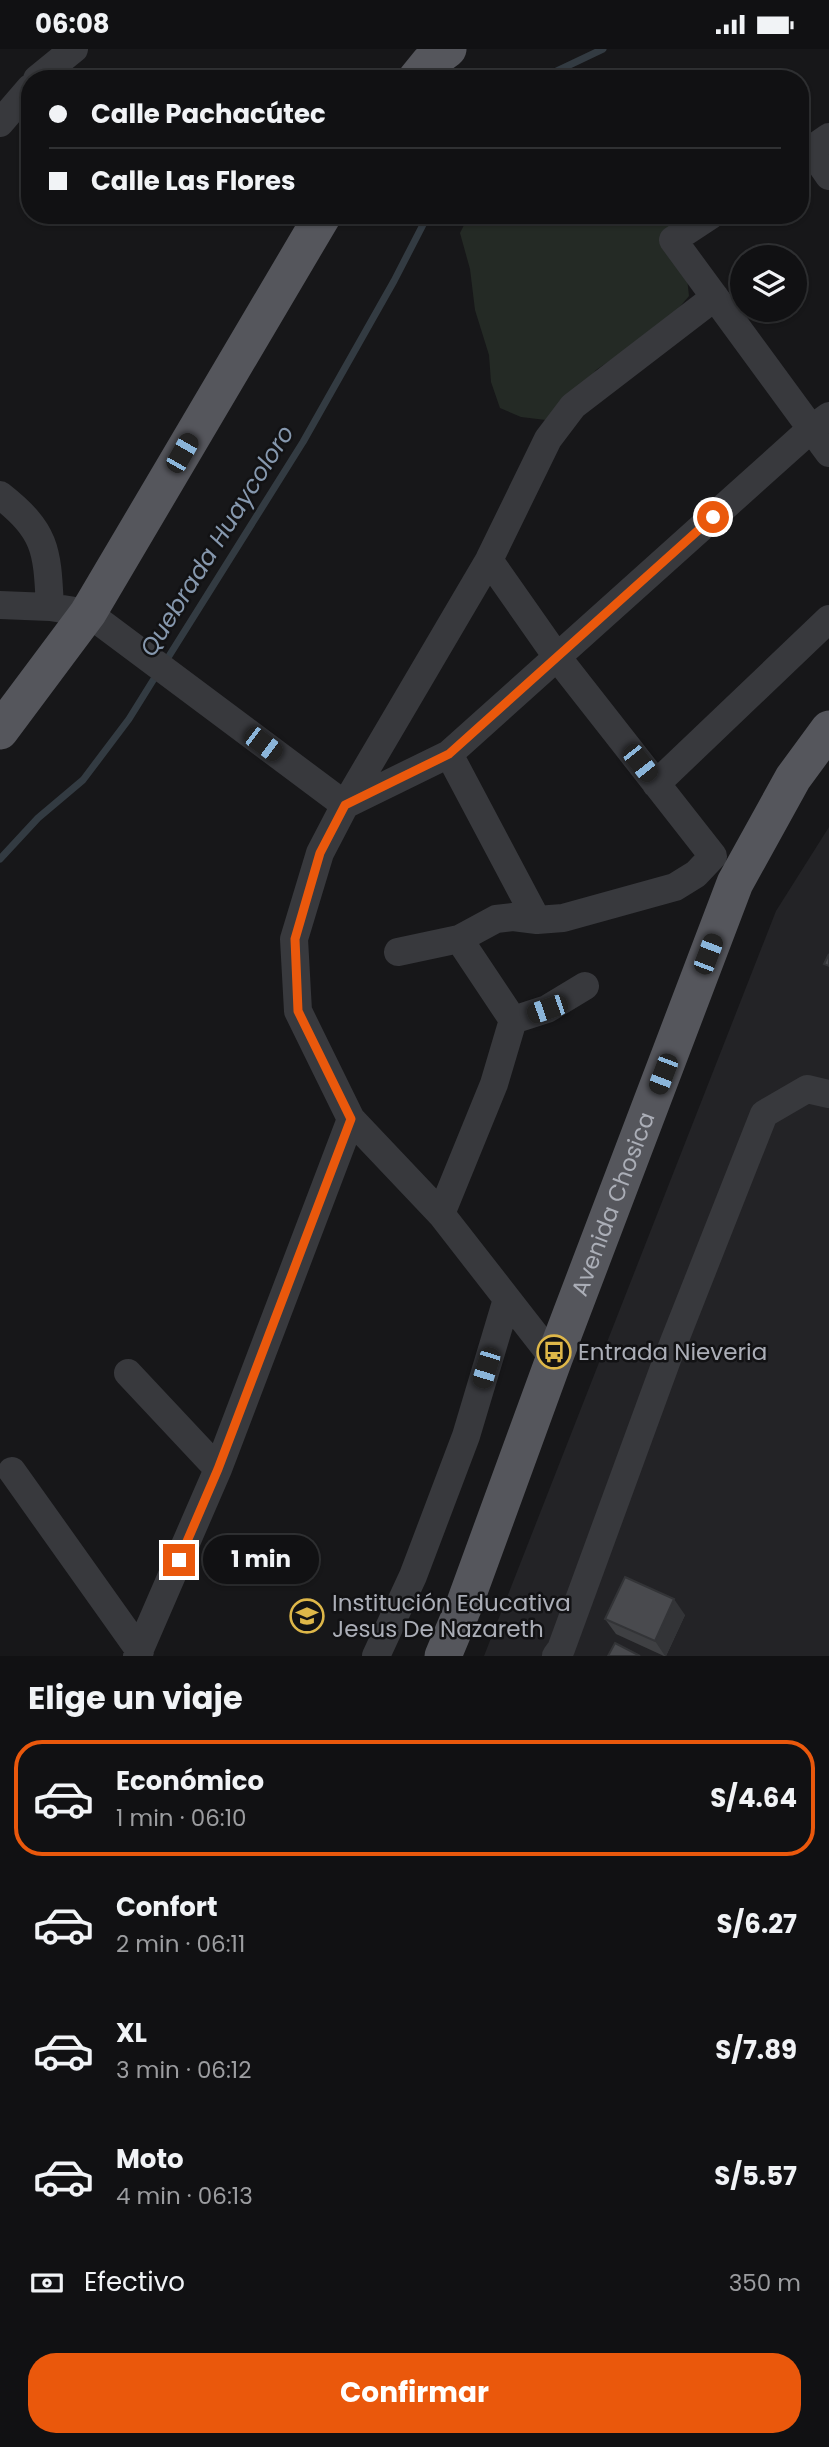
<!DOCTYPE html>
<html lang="es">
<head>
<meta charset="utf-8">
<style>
  :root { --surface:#111113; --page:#1e1f21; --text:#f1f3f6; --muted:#9c9da0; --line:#303133; --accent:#ea580c }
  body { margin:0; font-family:Poppins,sans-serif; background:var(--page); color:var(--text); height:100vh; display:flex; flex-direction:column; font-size:26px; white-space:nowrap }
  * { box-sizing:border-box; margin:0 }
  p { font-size:23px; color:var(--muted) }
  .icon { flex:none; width:38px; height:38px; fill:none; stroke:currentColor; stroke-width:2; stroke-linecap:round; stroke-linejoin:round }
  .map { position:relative; height:1607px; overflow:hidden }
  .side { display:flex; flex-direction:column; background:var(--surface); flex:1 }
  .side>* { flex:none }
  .hud { position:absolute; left:21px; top:21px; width:788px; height:154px; border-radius:28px; box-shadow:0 2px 5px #0004,0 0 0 2px var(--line); display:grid; align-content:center; height:154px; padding:0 28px; background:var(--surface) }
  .controls { position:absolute; left:730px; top:196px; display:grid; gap:14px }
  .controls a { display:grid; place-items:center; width:77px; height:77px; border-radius:50%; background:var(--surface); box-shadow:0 2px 5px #0004,0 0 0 2px var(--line); font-size:35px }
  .end { position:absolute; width:32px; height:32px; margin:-16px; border:9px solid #ea580c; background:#fff; box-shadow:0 0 0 4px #fff }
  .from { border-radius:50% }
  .bubble { position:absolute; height:49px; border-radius:24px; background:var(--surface); box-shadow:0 2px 5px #0004,0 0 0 2px var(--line); font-size:23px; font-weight:700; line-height:49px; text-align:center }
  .car { position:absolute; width:21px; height:42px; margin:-21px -10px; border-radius:9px; box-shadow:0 0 5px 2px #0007; background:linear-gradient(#222 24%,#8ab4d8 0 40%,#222 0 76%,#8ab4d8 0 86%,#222 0) }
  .hud b { display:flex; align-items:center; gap:24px; height:66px; font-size:26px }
  .hud b+b { border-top:2px solid var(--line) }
  .hud i { width:18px; height:18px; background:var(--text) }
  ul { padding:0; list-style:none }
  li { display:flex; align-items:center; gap:21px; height:116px; margin:0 14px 10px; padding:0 14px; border:4px solid transparent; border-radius:28px }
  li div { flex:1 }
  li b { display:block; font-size:26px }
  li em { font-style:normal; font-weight:700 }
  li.active { border-color:var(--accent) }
  li>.icon { width:63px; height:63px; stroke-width:1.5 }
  h2 { padding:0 28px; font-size:32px; line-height:84px }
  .pay { display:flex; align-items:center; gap:18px; height:77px; padding:0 28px; font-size:26px }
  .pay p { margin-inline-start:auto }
  .action { display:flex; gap:14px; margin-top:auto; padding:14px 28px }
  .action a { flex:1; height:80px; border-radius:28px; background:var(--accent); color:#fff; font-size:28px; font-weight:700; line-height:80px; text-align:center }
  .status { display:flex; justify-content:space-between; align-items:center; height:49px; padding:0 35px; background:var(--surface); direction:ltr }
  .status svg { height:19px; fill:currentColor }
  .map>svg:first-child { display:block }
  .built { fill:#232326 }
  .green { fill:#242a25 }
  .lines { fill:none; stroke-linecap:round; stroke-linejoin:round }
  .stream { stroke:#333b42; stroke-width:7 }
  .minor { stroke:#38393d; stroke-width:28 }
  .major { stroke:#55565c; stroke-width:37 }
  .wall { fill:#3f4043 }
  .shaded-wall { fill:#333437 }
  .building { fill:#494a4e; stroke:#333437; stroke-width:2 }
  .route { stroke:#ea580c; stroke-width:9 }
  .labels { text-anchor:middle; stroke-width:5; stroke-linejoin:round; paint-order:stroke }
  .street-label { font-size:23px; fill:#abaeb7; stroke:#121214 }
  .poi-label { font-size:23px; fill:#abaeb7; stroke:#121214; text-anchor:start }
  .water-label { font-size:24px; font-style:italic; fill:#8698ae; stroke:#121214 }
</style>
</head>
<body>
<div class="status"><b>06:08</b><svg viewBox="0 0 49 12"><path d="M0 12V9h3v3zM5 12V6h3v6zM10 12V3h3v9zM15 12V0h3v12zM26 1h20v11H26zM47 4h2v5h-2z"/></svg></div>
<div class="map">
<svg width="829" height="1607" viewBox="0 0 829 1607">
  <rect width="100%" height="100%" fill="#171719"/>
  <!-- built -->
  <path class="built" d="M829,778V1607H484L776,862Z"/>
  <!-- green -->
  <path class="green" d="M469,166H683V192L689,247L666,274L596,321L572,352L546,371L521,368L500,359L491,333L489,306L475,261L470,220L460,184Z"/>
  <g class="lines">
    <!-- stream -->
    <path class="stream" d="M540,30L603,0
      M164,615L303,393L394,232L428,166
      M0,810L38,769L83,731L129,670L157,625"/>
    <!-- minor -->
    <path class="minor" d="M37,30L74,0
      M0,74L30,39
      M811,101L829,127
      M800,108L829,88
      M711,166L673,191L829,404
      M0,446C47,483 47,501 50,558
      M0,556L50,558L88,564L345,756L449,705L811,380L829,367
      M449,705L537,871
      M656,735L829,570
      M398,903L459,890L496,870L513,868L537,871L563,869L675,838L696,825L713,807L557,608L489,511
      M513,971L547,960L585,937
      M441,1165L494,1035L513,971L459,890
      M554,1310L441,1165L351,1070L298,962L294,890L320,804L345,756L489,511L548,390L573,357L715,248
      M128,1324L218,1420
      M12,1422L140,1602
      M137,1607L218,1420L351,1070
      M376,1607L413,1527L466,1387L507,1250
      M556,1607L561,1600L668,1308L764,1065L807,1040L829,1045"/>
    <!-- major -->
    <g class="major">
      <path d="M416,30L429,14L448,0"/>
      <path d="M0,682L88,564L323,166"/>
      <path id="s1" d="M443,1607L463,1559L554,1310L735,834L793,729L829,680"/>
    </g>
  </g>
  <!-- wall -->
  <path class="wall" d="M685,1566L666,1607H664L616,1585L605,1570Z"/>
  <!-- shaded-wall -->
  <path class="shaded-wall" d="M674,1550L685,1566L666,1607H665L655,1592Z"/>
  <!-- building -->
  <path class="building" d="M829,905V917L824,915Z
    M625,1528L674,1550L655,1592L605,1570Z
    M615,1594L640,1607H608Z"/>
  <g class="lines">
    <!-- route -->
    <path class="route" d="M179,1511L218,1420L351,1070L298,962L295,890L320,804L345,756L449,705L713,468"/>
  </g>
  <!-- icons -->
  <defs>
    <symbol id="bus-ring" viewBox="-11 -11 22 22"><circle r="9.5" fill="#121214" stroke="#deb749" stroke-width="1.5"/><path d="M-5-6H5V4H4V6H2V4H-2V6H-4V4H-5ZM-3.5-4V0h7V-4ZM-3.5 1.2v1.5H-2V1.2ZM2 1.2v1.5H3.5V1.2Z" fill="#deb749"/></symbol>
    <symbol id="school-ring" viewBox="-11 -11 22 22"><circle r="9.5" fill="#121214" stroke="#deb749" stroke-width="1.5"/><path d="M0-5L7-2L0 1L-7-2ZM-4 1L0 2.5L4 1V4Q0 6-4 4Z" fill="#deb749"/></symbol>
  </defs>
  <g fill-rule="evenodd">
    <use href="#bus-ring" x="535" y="1284" width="38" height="38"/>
    <use href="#school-ring" x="288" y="1548" width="38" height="38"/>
  </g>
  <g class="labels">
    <!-- street labels -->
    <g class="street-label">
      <text dy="8" stroke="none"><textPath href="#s1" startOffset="483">Avenida Chosica</textPath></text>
    </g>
    <!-- poi labels -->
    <g class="poi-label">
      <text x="578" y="1311">Entrada Nieveria</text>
      <text x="332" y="1562">Institución Educativa<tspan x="332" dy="26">Jesus De Nazareth</tspan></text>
    </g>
    <!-- water labels -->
    <g class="water-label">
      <text transform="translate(217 492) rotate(-58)" y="8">Quebrada Huaycoloro</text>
    </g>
  </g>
</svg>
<div class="controls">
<a><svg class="icon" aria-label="layers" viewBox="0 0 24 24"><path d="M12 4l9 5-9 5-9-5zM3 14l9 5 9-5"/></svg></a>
</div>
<i class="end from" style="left:713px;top:468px"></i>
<i class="end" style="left:179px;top:1511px"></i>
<div class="bubble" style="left:203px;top:1486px;width:116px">1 min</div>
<i class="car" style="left:182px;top:404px;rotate:30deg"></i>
<i class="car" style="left:263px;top:695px;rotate:127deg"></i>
<i class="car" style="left:640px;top:714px;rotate:142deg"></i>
<i class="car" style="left:708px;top:905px;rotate:21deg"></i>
<i class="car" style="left:547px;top:960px;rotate:251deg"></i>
<i class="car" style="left:663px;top:1025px;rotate:201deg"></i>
<i class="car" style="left:486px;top:1319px;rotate:197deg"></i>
<div class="hud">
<b><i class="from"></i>Calle Pachacútec</b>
<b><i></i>Calle Las Flores</b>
</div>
</div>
<section class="side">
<h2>Elige un viaje</h2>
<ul>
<li class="active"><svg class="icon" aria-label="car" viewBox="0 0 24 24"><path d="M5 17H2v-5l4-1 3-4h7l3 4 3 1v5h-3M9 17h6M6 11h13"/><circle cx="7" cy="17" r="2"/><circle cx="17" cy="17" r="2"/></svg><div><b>Económico</b><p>1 min · 06:10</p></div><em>S/4.64</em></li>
<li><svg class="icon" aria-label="car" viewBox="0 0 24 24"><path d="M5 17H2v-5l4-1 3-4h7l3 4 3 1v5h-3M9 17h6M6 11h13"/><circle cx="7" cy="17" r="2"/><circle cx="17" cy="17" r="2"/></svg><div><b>Confort</b><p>2 min · 06:11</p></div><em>S/6.27</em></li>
<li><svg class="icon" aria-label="car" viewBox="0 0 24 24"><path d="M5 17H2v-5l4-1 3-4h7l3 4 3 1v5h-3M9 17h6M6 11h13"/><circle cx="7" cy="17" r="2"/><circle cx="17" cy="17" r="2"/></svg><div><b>XL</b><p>3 min · 06:12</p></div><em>S/7.89</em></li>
<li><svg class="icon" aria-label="car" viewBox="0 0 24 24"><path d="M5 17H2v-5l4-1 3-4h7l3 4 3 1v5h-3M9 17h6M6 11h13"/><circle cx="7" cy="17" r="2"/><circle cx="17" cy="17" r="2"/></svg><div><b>Moto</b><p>4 min · 06:13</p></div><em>S/5.57</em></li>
</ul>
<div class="pay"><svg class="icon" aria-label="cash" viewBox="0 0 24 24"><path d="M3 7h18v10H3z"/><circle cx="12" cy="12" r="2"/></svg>Efectivo<p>350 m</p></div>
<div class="action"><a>Confirmar</a></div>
</section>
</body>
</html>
